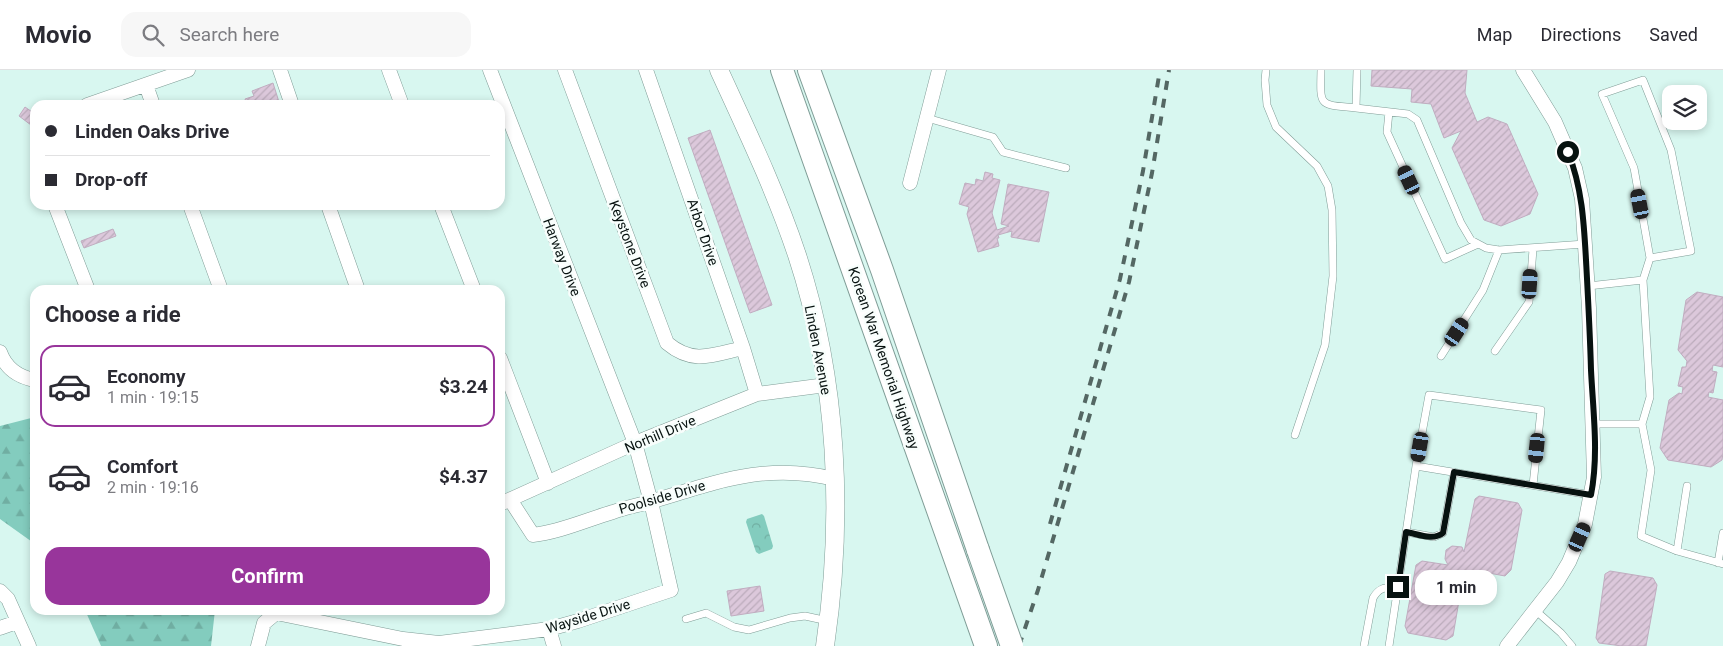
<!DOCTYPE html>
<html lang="en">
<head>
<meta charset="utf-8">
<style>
  :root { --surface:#fff; --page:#f7f7f7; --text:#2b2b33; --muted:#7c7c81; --line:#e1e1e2; --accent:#98359b }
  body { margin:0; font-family:Roboto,sans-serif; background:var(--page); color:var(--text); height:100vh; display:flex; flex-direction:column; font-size:19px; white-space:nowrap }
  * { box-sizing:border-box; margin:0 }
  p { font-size:16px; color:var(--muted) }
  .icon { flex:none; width:28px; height:28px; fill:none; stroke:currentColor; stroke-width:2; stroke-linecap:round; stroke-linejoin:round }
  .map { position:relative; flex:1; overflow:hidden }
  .panel { position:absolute; left:30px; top:215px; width:475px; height:330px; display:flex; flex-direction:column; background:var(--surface); border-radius:15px; box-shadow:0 2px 8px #0003 }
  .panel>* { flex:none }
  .top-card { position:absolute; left:30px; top:30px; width:475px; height:110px; border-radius:15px; box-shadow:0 2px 8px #0003; display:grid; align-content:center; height:110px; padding:0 15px; background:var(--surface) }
  .buttons { position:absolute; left:1662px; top:15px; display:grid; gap:10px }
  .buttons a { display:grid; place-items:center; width:45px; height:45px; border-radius:10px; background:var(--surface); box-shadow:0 2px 8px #0003; font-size:25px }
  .end { position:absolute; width:22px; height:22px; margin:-11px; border:6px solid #071210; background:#fff; box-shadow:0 0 0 2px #fff }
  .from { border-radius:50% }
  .bubble { position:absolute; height:35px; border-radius:15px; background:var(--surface); box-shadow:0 2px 8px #0003; font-size:16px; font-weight:700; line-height:35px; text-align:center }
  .car { position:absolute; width:15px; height:30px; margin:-15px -8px; border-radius:6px; box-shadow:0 0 4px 1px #0007; background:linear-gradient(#222 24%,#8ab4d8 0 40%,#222 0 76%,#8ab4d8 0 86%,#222 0) }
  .top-card b { display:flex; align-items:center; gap:18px; height:48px; font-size:19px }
  .top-card b+b { border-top:1px solid var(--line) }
  .top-card i { width:12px; height:12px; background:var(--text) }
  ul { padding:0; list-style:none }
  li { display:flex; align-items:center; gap:15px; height:82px; margin:0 10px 8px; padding:0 5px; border:2px solid transparent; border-radius:15px }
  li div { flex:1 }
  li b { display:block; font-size:19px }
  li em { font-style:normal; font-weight:700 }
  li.current { border-color:var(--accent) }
  li>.icon { width:45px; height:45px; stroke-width:1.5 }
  h2 { padding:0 15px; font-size:22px; line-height:60px }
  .primary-button { display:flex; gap:10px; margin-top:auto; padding:10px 15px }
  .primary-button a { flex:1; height:58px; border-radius:15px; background:var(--accent); color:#fff; font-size:20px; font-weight:700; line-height:58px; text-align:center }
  header { display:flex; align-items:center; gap:30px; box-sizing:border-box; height:70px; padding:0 25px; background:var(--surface); border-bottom:1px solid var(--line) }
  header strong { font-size:24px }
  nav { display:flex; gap:28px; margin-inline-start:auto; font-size:18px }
  .search { width:350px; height:45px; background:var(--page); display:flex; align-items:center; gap:12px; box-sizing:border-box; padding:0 18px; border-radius:15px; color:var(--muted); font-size:19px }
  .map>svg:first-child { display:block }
  .forest { fill:url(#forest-firs) }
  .park { fill:url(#park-crowns) }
  .building { fill:url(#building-hatch); stroke:#c0adc0 }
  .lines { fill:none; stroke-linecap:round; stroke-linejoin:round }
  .service-casing { stroke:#809d97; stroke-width:8 }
  .minor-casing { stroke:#809d97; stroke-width:15 }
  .tertiary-casing { stroke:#809d97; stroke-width:19 }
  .primary-casing { stroke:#809d97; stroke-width:24 }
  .service { stroke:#fff; stroke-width:7 }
  .minor { stroke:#fff; stroke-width:14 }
  .tertiary { stroke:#fff; stroke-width:18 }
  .primary { stroke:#fff; stroke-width:22 }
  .rail { stroke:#546763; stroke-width:4; stroke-dasharray:9 9; stroke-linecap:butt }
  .primary-bridge-casing { stroke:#809d97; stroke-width:24; stroke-linecap:butt }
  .primary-bridge { stroke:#fff; stroke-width:22 }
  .route { stroke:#071210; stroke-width:6 }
  .labels { text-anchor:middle; stroke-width:5; stroke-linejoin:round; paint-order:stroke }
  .street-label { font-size:14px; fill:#071210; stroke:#f8fefc }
</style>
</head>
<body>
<header>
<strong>Movio</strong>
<div class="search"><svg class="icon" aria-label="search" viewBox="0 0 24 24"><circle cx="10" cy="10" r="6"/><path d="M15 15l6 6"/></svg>Search here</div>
<nav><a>Map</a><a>Directions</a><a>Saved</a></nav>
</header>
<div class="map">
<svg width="1723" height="576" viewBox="0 0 1723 576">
  <defs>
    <pattern id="forest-firs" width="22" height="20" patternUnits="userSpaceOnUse" patternTransform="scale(1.25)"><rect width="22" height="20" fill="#83ccbe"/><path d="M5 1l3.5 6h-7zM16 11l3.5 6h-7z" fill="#70aea2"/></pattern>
    <pattern id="park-crowns" width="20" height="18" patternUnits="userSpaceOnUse" patternTransform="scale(1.25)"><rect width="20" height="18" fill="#83ccbe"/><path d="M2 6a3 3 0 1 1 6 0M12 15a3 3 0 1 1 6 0" fill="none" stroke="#70aea2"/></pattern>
    <pattern id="building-hatch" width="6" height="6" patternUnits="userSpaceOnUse" patternTransform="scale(1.25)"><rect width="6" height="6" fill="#dcc8db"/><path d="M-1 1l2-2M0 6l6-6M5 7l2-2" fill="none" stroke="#bbabbb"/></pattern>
  </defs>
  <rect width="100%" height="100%" fill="#d8f7f0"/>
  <!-- forest -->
  <path class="forest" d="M35,347V474L0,449V356Z
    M85,540H215L211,576H101Z"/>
  <!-- park -->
  <path class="park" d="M762,444L764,446L773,476L772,479L759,484L756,482L746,452L747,449Z"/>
  <!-- building -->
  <path class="building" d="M1372,0H1467L1465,23L1477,52L1488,47L1507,54L1538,124L1530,144L1501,156L1484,150L1452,78L1461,61L1444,68L1431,34L1411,32L1412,19L1371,16Z
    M273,13L279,32L270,35H247L245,29L254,26L252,21Z
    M25,37L35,44V58L19,46Z
    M710,60L772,235L750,243L688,68Z
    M985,102L993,104L992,108L1000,110L992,143L997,160L1009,156L1001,154L1008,114L1049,122L1039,172L1011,167L1012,161L998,165L999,168H997L999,176L978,182L967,144L969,137L959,134L965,113L975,115L976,109L983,111Z
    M113,159L116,166L84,178L81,171Z
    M1697,222L1723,227V297L1713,295L1712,301L1717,302L1713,323L1709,322L1708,327L1723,330V383L1722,390L1711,397L1668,390L1660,378L1669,330L1679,323L1682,324L1683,317L1678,316L1682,297H1686L1687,291L1678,280L1686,230Z
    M1479,426L1518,433L1522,440L1511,500L1505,506L1478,501L1477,509L1468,515L1462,513L1453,566L1446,570L1408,563L1405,556L1416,495L1422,491L1448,495L1445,489L1446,480L1452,476L1462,477L1464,482L1475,429Z
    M1610,501L1653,508L1657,515L1646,576H1622L1599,573L1596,568L1605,504Z
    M760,516L764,541L731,546L727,521Z"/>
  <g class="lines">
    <defs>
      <path id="service" d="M1266,0L1265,10L1267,35L1276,57L1317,96L1328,116L1332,140L1333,206L1325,275L1295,365
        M1321,0C1320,38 1319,34 1356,38
        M1357,0L1356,38L1408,44L1417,50L1461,153L1471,170L1486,178L1499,180L1585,174
        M1389,42L1387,62L1445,189L1478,174
        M927,48L993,67L1003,82L1066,98
        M1643,210L1650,188L1691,181L1671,80L1643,10L1602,24L1634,98L1650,188
        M1588,216L1643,210L1650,327L1642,354H1593
        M1495,281L1529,232L1533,179
        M1441,286L1483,220L1499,180
        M1642,354L1651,400L1641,466L1677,481L1723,494
        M1533,415L1541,340L1429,325L1416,396L1591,425
        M1406,462L1434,467L1443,463L1454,402
        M1677,481L1687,416
        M1718,493L1723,463
        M1535,540L1561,563L1572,576
        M686,549L706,543L734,557L749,560L790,548L805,546L828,551
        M1364,576L1373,528C1380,516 1386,518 1398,517
        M1389,576L1416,396"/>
      <path id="minor" d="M280,0L292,35
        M389,0L402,35
        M565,0L667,273C693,295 713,285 743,278
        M646,0L743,278L757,324
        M146,15L153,35
        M87,35L188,0
        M910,113L939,0
        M55,135L88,220
        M190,135L221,220
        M328,135L358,220
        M441,135L474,220
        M0,282C6,299 18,307 35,310
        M500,288L548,413
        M511,431L533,465C560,462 586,450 613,442C626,437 640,435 653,431C717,412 766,392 835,409
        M500,434L635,373L757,324L826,315
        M0,521L8,529L29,576
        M0,558L17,552
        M549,559L554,576
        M258,576L264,553L276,543L403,569L439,573L549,559L578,551L671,520L651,432L635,373L490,0
        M1507,576L1557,512L1569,492L1585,454L1594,407L1589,238L1582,129L1575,98L1555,52L1523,0"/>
      <path id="tertiary" d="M719,0C747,61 776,122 797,185C838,310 844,447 825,576"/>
      <path id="primary" d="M782,0L986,576
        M809,0L882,200L978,480"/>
    </defs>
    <!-- service casing -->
    <use href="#service" class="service-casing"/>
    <!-- minor casing -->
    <use href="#minor" class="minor-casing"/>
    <!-- tertiary casing -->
    <use href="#tertiary" class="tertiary-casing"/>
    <!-- primary casing -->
    <use href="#primary" class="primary-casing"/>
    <!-- service -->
    <use href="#service" class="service"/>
    <!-- minor -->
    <use href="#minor" class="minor"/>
    <!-- tertiary -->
    <use href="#tertiary" class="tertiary"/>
    <!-- primary -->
    <use href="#primary" class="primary"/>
    <!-- rail -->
    <path class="rail" d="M1050,454L1120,209L1143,101L1160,0
      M1019,576L1038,520L1129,212L1152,103L1169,0"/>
    <defs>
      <path id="primary-bridge" d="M978,480L1012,576"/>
    </defs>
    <!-- primary-bridge casing -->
    <use href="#primary-bridge" class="primary-bridge-casing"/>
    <!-- primary-bridge -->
    <use href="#primary-bridge" class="primary-bridge"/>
  </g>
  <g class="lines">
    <!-- route -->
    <path class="route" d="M1398,517L1406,462C1418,464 1433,471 1443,463L1454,402L1591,425C1599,384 1593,341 1591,300C1590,263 1588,227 1586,190C1584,153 1582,117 1568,82"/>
  </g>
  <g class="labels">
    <!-- street labels -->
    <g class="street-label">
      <text transform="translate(703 162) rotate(71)" y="5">Arbor Drive</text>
      <text transform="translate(630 174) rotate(69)" y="5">Keystone Drive</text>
      <text transform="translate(562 187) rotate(69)" y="5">Harway Drive</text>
      <text transform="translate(818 280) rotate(79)" y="5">Linden Avenue</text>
      <text transform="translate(884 288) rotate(71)" y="5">Korean War Memorial Highway</text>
      <text transform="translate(660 364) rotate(-23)" y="5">Norhill Drive</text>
      <text transform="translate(662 427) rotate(-16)" y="5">Poolside Drive</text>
      <text transform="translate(588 546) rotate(-17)" y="5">Wayside Drive</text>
    </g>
  </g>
</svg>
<div class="buttons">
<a><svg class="icon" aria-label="layers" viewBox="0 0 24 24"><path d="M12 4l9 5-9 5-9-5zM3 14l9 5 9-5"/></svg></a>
</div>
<i class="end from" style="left:1568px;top:82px"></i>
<i class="end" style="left:1398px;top:517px"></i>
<div class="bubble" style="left:1415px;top:500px;width:82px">1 min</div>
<i class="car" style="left:1409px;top:110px;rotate:335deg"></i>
<i class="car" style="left:1640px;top:134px;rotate:349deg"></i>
<i class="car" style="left:1530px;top:214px;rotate:4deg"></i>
<i class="car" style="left:1457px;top:262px;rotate:33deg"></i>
<i class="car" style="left:1420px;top:377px;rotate:190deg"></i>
<i class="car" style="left:1537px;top:378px;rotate:186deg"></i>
<i class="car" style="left:1580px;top:467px;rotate:24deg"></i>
<div class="top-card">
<b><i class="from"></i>Linden Oaks Drive</b>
<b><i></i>Drop-off</b>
</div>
<section class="panel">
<h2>Choose a ride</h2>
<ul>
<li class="current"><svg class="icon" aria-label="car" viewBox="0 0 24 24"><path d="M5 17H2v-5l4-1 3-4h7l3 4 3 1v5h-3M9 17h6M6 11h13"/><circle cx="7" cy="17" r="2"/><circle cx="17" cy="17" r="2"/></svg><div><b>Economy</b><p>1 min · 19:15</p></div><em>$3.24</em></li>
<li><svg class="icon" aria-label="car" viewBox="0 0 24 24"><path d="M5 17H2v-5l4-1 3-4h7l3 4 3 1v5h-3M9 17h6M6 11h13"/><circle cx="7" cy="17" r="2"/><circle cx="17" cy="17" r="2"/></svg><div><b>Comfort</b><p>2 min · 19:16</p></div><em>$4.37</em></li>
</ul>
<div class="primary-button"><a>Confirm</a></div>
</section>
</div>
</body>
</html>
